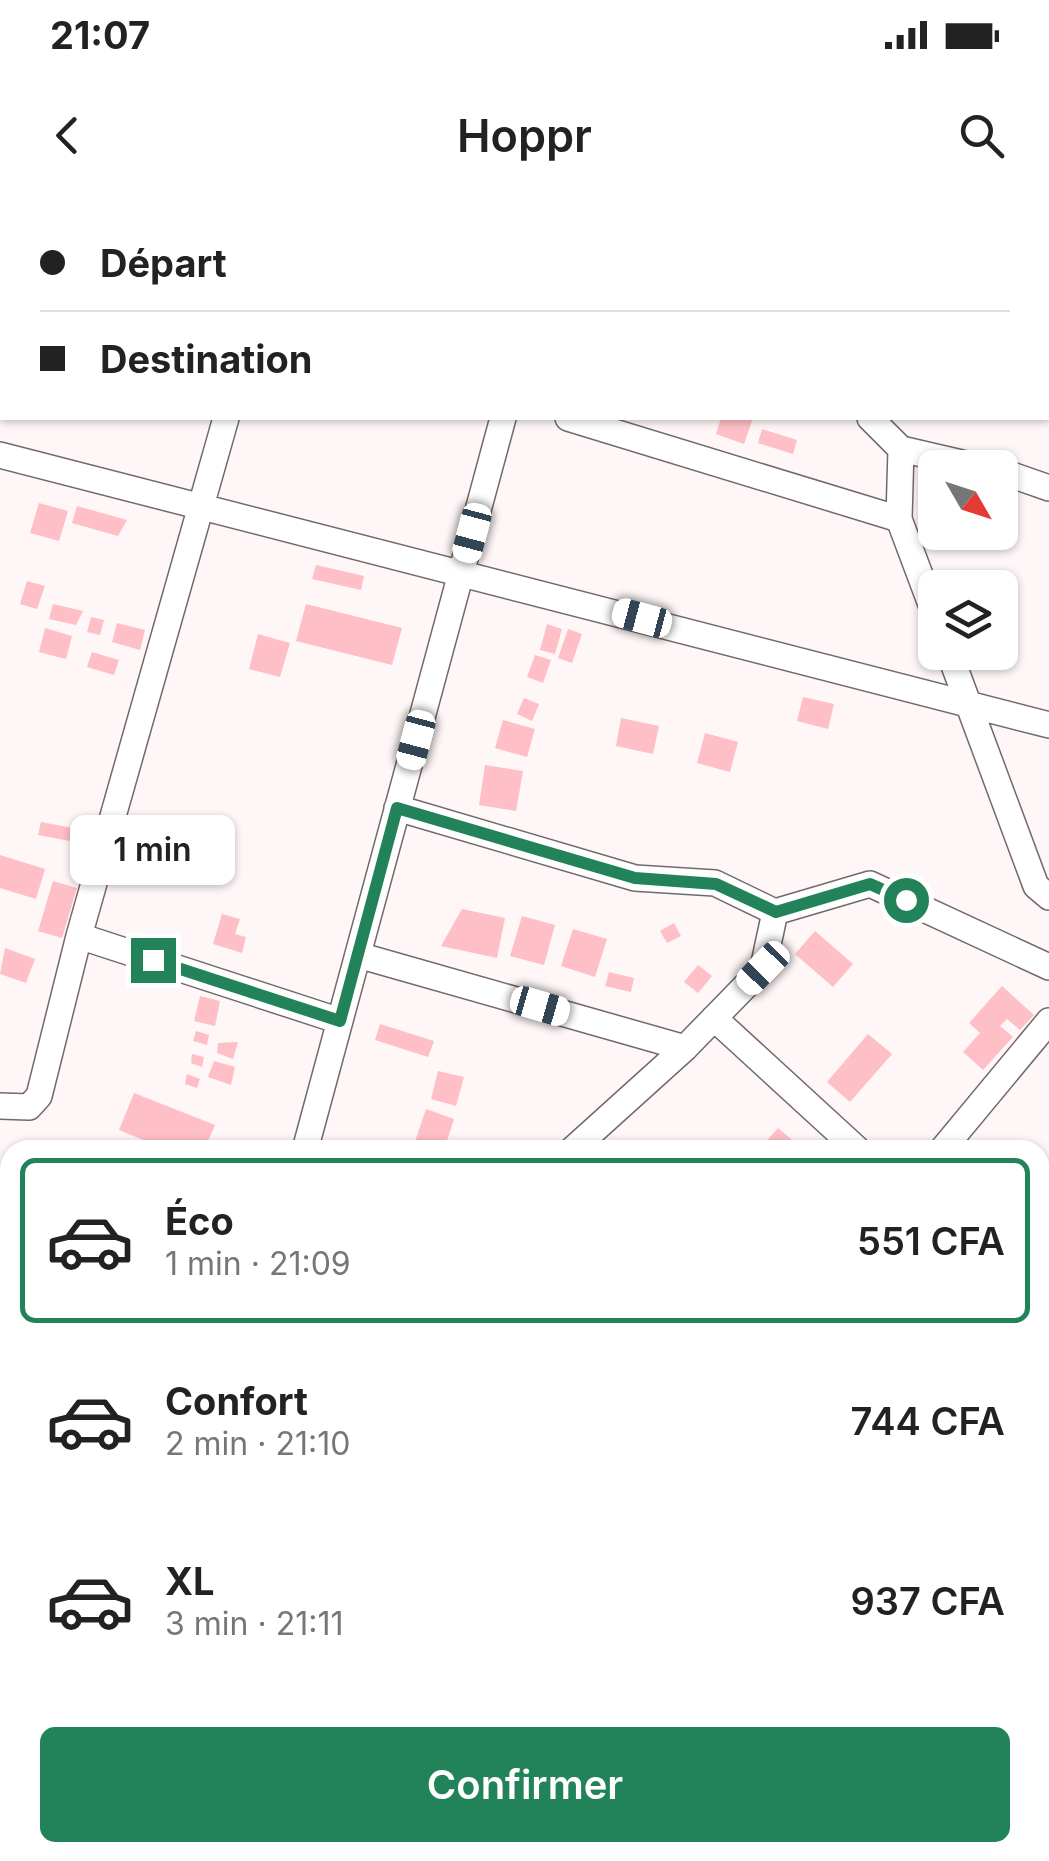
<!DOCTYPE html>
<html lang="fr">
<head>
<meta charset="utf-8">
<style>
  :root { --surface:#fff; --page:#f6f6f6; --text:#222; --muted:#767676; --line:#e0e0e0; --accent:#22835b }
  body { margin:0; font-family:Inter,sans-serif; background:var(--page); color:var(--text); height:100vh; display:flex; flex-direction:column; font-size:38px; white-space:nowrap }
  * { box-sizing:border-box; margin:0 }
  p { font-size:32px; color:var(--muted) }
  .icon { flex:none; width:55px; height:55px; fill:none; stroke:currentColor; stroke-width:2; stroke-linecap:round; stroke-linejoin:round }
  .map { position:relative; flex:1; overflow:hidden }
  .drawer { position:absolute; left:0px; top:940px; width:1050px; height:722px; display:flex; flex-direction:column; background:var(--surface); border-radius:30px 30px 0 0; box-shadow:0 2px 8px #0004 }
  .drawer>* { flex:none }
  .hud { position:absolute; left:0px; top:0px; width:1050px; height:220px; box-shadow:0 2px 8px #0004; display:grid; align-content:center; height:220px; padding:0 40px; background:var(--surface) }
  .needle { width:65px; rotate:129deg }
  .buttons { position:absolute; left:918px; top:250px; display:grid; gap:20px }
  .buttons a { display:grid; place-items:center; width:100px; height:100px; border-radius:15px; background:var(--surface); box-shadow:0 2px 8px #0004; font-size:50px }
  .end { position:absolute; width:45px; height:45px; margin:-22px; border:12px solid #22835b; background:#fff; box-shadow:0 0 0 5px #fff }
  .from { border-radius:50% }
  .bubble { position:absolute; height:70px; border-radius:15px; background:var(--surface); box-shadow:0 2px 8px #0004; font-size:32px; font-weight:600; line-height:70px; text-align:center }
  .car { position:absolute; width:30px; height:60px; margin:-30px -15px; border-radius:12px; box-shadow:0 0 8px 2px #0007; background:linear-gradient(#fff 24%,#345 0 40%,#fff 0 76%,#345 0 86%,#fff 0) }
  .hud b { display:flex; align-items:center; gap:35px; height:95px; font-size:38px }
  .hud b+b { border-top:2px solid var(--line) }
  .hud i { width:25px; height:25px; background:var(--text) }
  ul { padding:18px 0 0; list-style:none }
  li { display:flex; align-items:center; gap:30px; height:165px; margin:0 20px 15px; padding:0 20px; border:5px solid transparent; border-radius:15px }
  li div { flex:1 }
  li b { display:block; font-size:38px }
  li em { font-style:normal; font-weight:600 }
  li.current { border-color:var(--accent) }
  li>.icon { width:90px; height:90px; stroke-width:1.5 }
  .action { display:flex; gap:20px; margin-top:auto; padding:20px 40px }
  .action a { flex:1; height:115px; border-radius:15px; background:var(--accent); color:#fff; font-size:40px; font-weight:600; line-height:115px; text-align:center }
  .status { display:flex; justify-content:space-between; align-items:center; height:70px; padding:0 50px; background:var(--surface); direction:ltr }
  .status svg { height:28px; fill:currentColor }
  header { display:flex; justify-content:space-between; align-items:center; height:130px; padding:0 40px; background:var(--surface); font-size:45px; font-weight:600 }
  .map>svg:first-child { display:block }
  .building { fill:#febfc6 }
  .lines { fill:none; stroke-linecap:round; stroke-linejoin:round }
  .minor-casing { stroke:#74696a; stroke-width:28 }
  .minor { stroke:#fff; stroke-width:25 }
  .route { stroke:#22835b; stroke-width:12 }
</style>
</head>
<body>
<div class="status"><b>21:07</b><svg viewBox="0 0 49 12"><path d="M0 12V9h3v3zM5 12V6h3v6zM10 12V3h3v9zM15 12V0h3v12zM26 1h20v11H26zM47 4h2v5h-2z"/></svg></div>
<header><svg class="icon" aria-label="back" viewBox="0 0 24 24"><path d="M15 5l-7 7 7 7"/></svg>Hoppr<svg class="icon" aria-label="search" viewBox="0 0 24 24"><circle cx="10" cy="10" r="6"/><path d="M15 15l6 6"/></svg></header>
<div class="map">
<svg width="1049" height="1661" viewBox="0 0 1049 1661">
  <rect width="100%" height="100%" fill="#fef6f7"/>
  <!-- building -->
  <path class="building" d="M721,218H753L744,244L716,234Z
    M762,229L797,240L793,254L758,243Z
    M39,303L68,311L59,341L30,333Z
    M77,306L127,320L118,336L72,323Z
    M316,365L364,376L361,390L312,379Z
    M27,381L45,386L37,409L20,404Z
    M53,404L83,411L76,425L49,419Z
    M306,404L402,428L392,465L296,441Z
    M91,417L104,420L100,435L87,432Z
    M117,423L145,430L140,450L112,442Z
    M547,424L562,429L555,454L540,450Z
    M45,428L72,436L66,459L39,452Z
    M568,429L582,434L572,463L558,458Z
    M258,434L290,443L280,477L249,469Z
    M92,452L119,460L114,475L87,467Z
    M535,455L551,460L543,483L527,477Z
    M803,497L834,504L828,529L797,521Z
    M524,498L539,504L532,521L517,514Z
    M621,518L659,526L653,554L616,546Z
    M503,520L535,529L527,557L495,548Z
    M705,533L738,542L730,572L697,563Z
    M485,565L523,571L516,611L479,605Z
    M41,622L78,629L75,642L38,635Z
    M0,655L45,669L36,699L0,688Z
    M53,681L77,688L62,738L38,731Z
    M462,709L505,718L497,758L441,746Z
    M222,714L240,719L235,734L246,737L242,753L213,744Z
    M522,716L555,725L544,765L510,756Z
    M674,723L681,736L667,743L660,731Z
    M573,729L607,739L595,777L561,766Z
    M815,731L853,764L833,787L795,754Z
    M5,748L35,759L26,783L0,774Z
    M698,765L712,776L698,793L684,782Z
    M609,772L634,778L631,792L605,786Z
    M1002,786L1034,815L1020,830L1007,819L1000,826L1013,837L983,870L963,852L980,833L969,823Z
    M200,796L220,801L215,826L194,821Z
    M380,824L434,841L428,857L375,840Z
    M196,831L209,835L207,845L193,841Z
    M868,834L892,854L850,902L827,882Z
    M238,842L233,859L217,853L218,843Z
    M192,854L204,857L202,867L191,863Z
    M214,861L235,867L231,885L208,877Z
    M438,871L464,877L456,906L431,899Z
    M187,874L200,879L197,888L185,884Z
    M134,893L215,925L204,950H168L119,930Z
    M426,909L454,919L444,950H412Z
    M778,928L804,950H759Z
    M1049,1362V1396L1040,1388V1371Z
    M0,1402H10V1499H0Z
    M465,1652H497L495,1661H463Z
    M721,1652H768L769,1661H721Z
    M676,1653H711V1661H676Z"/>
  <g class="lines">
    <defs>
      <path id="minor" d="M27,2V0
        M285,2L286,0
        M561,2L562,0
        M835,2L836,0
        M0,101L2,92
        M568,218L899,319
        M870,218L901,249L983,268
        M901,249L899,319L935,415
        M0,255L1049,525
        M1000,271L1049,288
        M949,452L1036,686L1049,697
        M397,608L635,678L715,683L775,712L870,684L1049,767
        M79,736L340,821
        M358,755L685,848L763,768L775,712
        M714,818L858,950
        M0,906L29,907L39,896L79,736L226,218
        M305,950L503,218
        M572,950L685,848
        M942,950L1049,821
        M1040,1089L1049,1095
        M0,1259H10
        M0,1524H10
        M1040,1626L1049,1616
        M819,1652L825,1661
        M117,1661L119,1652
        M372,1661L374,1652
        M631,1661L633,1652
        M1010,1661L1017,1652"/>
    </defs>
    <!-- minor casing -->
    <use href="#minor" class="minor-casing"/>
    <!-- minor -->
    <use href="#minor" class="minor"/>
  </g>
  <g class="lines">
    <!-- route -->
    <path class="route" d="M153,760L340,821L397,608L635,678L716,684L776,712L870,684L906,700"/>
  </g>
</svg>
<div class="buttons">
<a><svg class="needle" viewBox="-14 -14 28 28"><path d="M0-13l5 13h-10z" fill="#e53935"/><path d="M0 13l5-13h-10z" fill="#767676"/></svg></a>
<a><svg class="icon" aria-label="layers" viewBox="0 0 24 24"><path d="M12 4l9 5-9 5-9-5zM3 14l9 5 9-5"/></svg></a>
</div>
<i class="end from" style="left:906px;top:700px"></i>
<i class="end" style="left:153px;top:760px"></i>
<div class="bubble" style="left:70px;top:615px;width:165px">1 min</div>
<i class="car" style="left:472px;top:333px;rotate:195deg"></i>
<i class="car" style="left:642px;top:418px;rotate:285deg"></i>
<i class="car" style="left:416px;top:540px;rotate:195deg"></i>
<i class="car" style="left:763px;top:768px;rotate:224deg"></i>
<i class="car" style="left:540px;top:806px;rotate:106deg"></i>
<div class="hud">
<b><i class="from"></i>Départ</b>
<b><i></i>Destination</b>
</div>
<section class="drawer">
<ul>
<li class="current"><svg class="icon" aria-label="car" viewBox="0 0 24 24"><path d="M5 17H2v-5l4-1 3-4h7l3 4 3 1v5h-3M9 17h6M6 11h13"/><circle cx="7" cy="17" r="2"/><circle cx="17" cy="17" r="2"/></svg><div><b>Éco</b><p>1 min · 21:09</p></div><em>551 CFA</em></li>
<li><svg class="icon" aria-label="car" viewBox="0 0 24 24"><path d="M5 17H2v-5l4-1 3-4h7l3 4 3 1v5h-3M9 17h6M6 11h13"/><circle cx="7" cy="17" r="2"/><circle cx="17" cy="17" r="2"/></svg><div><b>Confort</b><p>2 min · 21:10</p></div><em>744 CFA</em></li>
<li><svg class="icon" aria-label="car" viewBox="0 0 24 24"><path d="M5 17H2v-5l4-1 3-4h7l3 4 3 1v5h-3M9 17h6M6 11h13"/><circle cx="7" cy="17" r="2"/><circle cx="17" cy="17" r="2"/></svg><div><b>XL</b><p>3 min · 21:11</p></div><em>937 CFA</em></li>
</ul>
<div class="action"><a>Confirmer</a></div>
</section>
</div>
</body>
</html>
